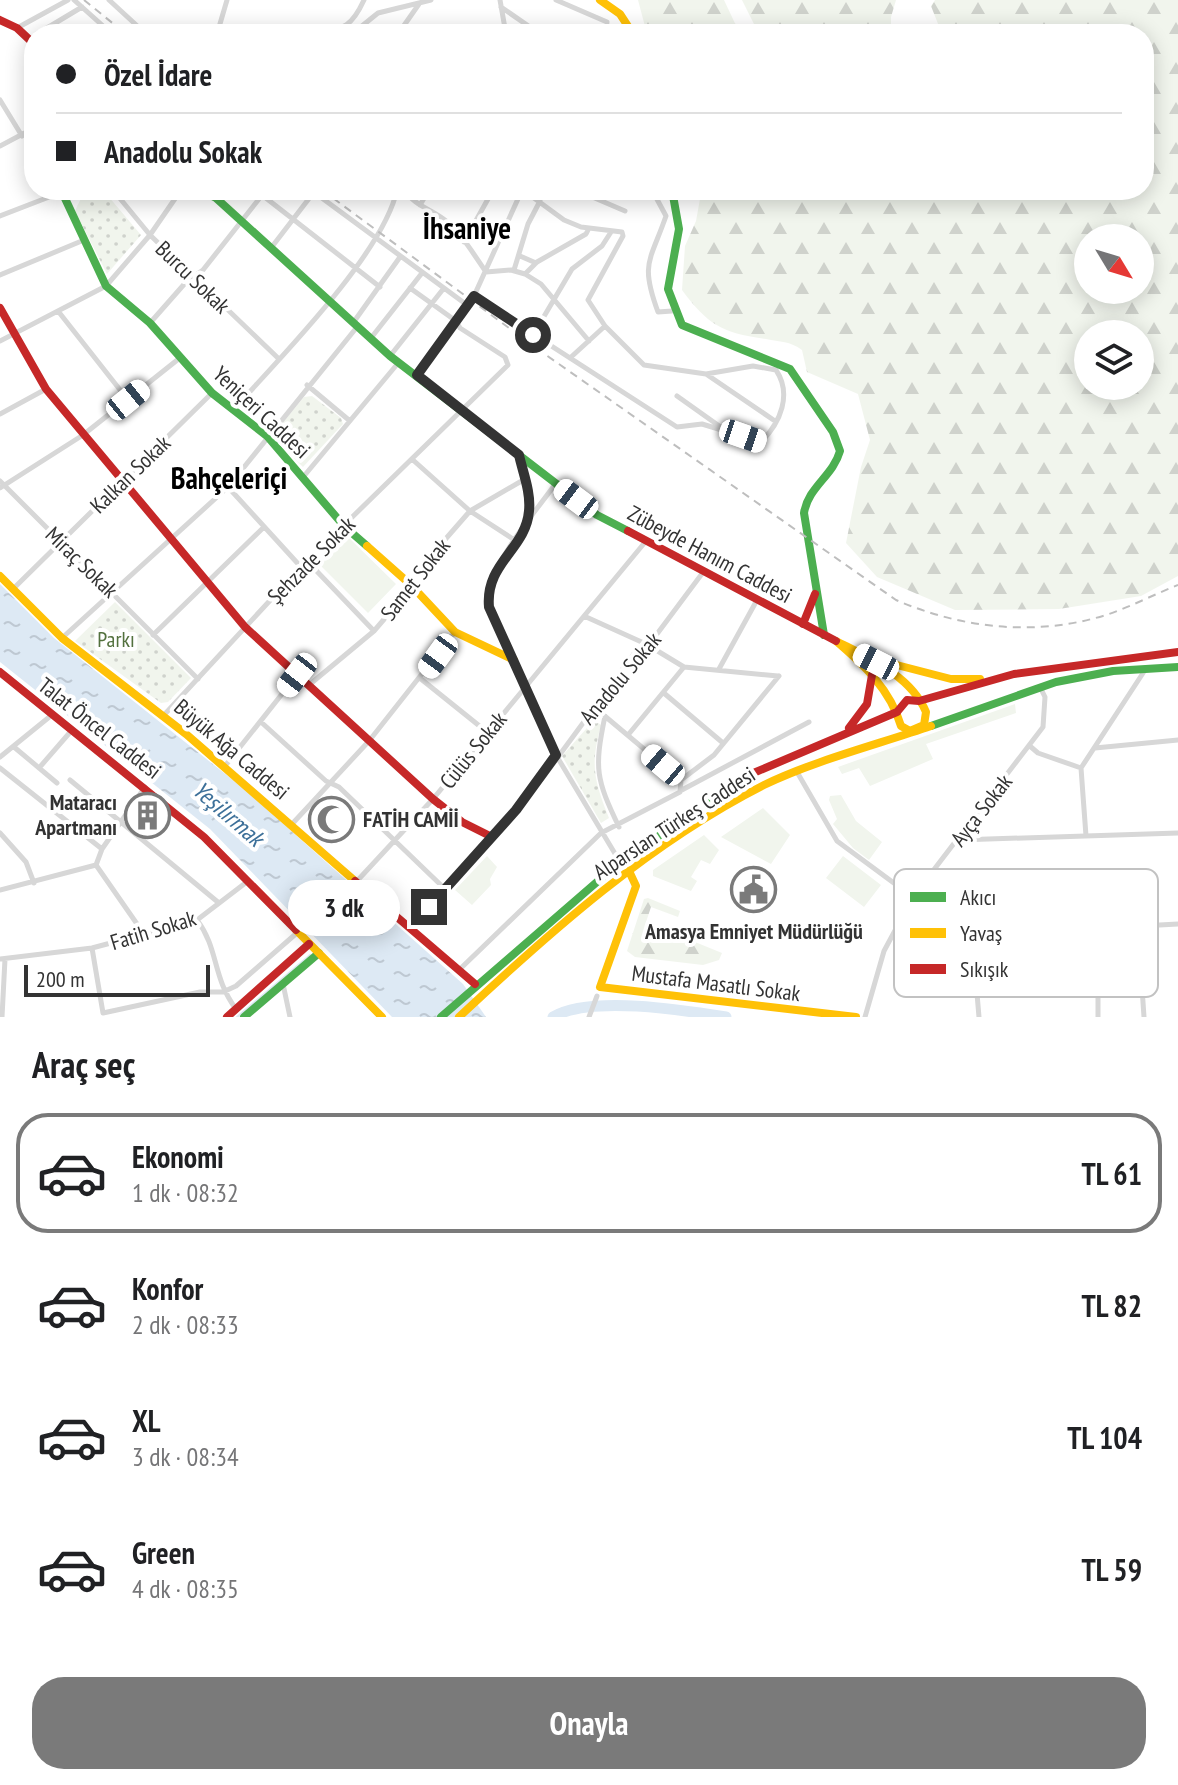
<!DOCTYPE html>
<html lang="tr">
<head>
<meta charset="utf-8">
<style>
  :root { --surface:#fff; --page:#f6f6f6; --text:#202124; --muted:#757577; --line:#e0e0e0; --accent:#7a7a7a }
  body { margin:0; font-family:"PT Sans Narrow",sans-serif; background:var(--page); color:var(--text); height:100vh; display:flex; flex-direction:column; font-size:30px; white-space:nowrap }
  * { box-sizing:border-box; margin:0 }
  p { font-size:26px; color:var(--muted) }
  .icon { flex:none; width:44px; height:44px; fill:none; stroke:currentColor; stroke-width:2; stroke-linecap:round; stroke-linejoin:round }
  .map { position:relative; height:1017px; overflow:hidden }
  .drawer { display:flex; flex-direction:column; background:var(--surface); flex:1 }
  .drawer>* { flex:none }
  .top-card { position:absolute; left:24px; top:24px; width:1130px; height:176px; border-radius:32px; box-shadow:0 4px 20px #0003; display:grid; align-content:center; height:176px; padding:0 32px; background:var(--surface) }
  .needle { width:52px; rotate:128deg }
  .buttons { position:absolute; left:1074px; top:224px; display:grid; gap:16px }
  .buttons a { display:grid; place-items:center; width:80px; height:80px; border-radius:50%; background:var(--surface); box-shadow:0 4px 20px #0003; font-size:40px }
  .scale { position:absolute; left:24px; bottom:20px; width:186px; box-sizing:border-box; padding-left:8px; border:4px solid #333; border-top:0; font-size:22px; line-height:28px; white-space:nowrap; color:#333; -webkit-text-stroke:6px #fff; paint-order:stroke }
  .end { position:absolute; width:36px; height:36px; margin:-18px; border:10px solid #333; background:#fff; box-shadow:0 0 0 4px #fff }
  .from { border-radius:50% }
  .bubble { position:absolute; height:56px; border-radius:28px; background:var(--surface); box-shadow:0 4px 20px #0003; font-size:26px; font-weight:700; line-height:56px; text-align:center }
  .car { position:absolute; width:24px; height:48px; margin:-24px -12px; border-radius:10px; box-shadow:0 0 6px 2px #0007; background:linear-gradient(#fff 24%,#345 0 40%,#fff 0 76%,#345 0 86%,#fff 0) }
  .top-card b { display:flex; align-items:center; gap:28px; height:76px; font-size:30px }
  .top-card b+b { border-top:2px solid var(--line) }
  .top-card i { width:20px; height:20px; background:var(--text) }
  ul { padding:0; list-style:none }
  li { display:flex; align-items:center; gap:24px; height:120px; margin:0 16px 12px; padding:0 16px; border:4px solid transparent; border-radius:32px }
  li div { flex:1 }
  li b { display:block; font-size:30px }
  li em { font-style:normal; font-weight:700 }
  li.selected { border-color:var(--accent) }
  li>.icon { width:72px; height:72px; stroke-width:1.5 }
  h2 { padding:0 32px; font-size:36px; line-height:96px }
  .primary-button { display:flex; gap:16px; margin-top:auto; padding:16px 32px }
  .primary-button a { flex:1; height:92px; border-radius:32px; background:var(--accent); color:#fff; font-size:32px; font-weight:700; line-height:92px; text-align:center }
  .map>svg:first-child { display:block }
  .grass { fill:#f1f5ed }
  .forest { fill:url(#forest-firs); fill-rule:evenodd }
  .park { fill:url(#park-dots) }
  .water { fill:url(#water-ripples) }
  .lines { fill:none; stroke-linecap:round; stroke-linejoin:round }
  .stream { stroke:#dde9f4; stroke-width:2 }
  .river { stroke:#dde9f4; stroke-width:11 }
  .street { stroke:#d7d7d7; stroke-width:5 }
  .fast { stroke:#4caf50; stroke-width:8 }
  .slow { stroke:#ffc107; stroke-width:8 }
  .jam { stroke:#c62828; stroke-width:8 }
  .rail { stroke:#bebebe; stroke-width:2; stroke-dasharray:8 6; stroke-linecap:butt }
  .route { stroke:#333; stroke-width:10 }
  .labels { text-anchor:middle; stroke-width:8; stroke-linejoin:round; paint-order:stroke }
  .street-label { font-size:22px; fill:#333; stroke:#fff }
  .park-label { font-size:22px; fill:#53713e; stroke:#fff }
  .poi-label { font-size:22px; font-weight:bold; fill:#333; stroke:#fff; text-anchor:end }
  .water-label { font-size:24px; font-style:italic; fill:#3d7099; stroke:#fff }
  .district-label { font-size:30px; font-weight:bold; fill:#000; stroke:#fff }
  .key { fill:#fff; stroke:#c2c2c2; stroke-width:2 }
  .key-label { font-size:22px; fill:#333 }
</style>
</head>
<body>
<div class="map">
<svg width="1178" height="1017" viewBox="0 0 1178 1017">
  <defs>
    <pattern id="forest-firs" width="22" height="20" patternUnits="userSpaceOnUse" patternTransform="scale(2)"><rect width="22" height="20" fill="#f1f5ed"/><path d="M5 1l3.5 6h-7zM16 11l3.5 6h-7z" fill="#cfd2cc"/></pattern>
    <pattern id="park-dots" width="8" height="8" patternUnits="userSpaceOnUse" patternTransform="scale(2)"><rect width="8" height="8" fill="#f1f5ed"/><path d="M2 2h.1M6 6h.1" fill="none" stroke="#cfd2cc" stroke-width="1.8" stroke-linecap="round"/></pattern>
    <pattern id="water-ripples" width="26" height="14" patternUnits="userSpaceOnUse" patternTransform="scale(2)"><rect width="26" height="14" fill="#dde9f4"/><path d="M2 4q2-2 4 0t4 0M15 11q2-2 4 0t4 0" fill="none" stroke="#bec8d2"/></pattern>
  </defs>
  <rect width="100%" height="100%" fill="#fff"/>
  <!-- grass -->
  <path class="grass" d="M345,534L396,584L368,613L317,562Z
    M1015,704L1016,713L926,744L933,759L870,786L859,768L842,774L838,767Z
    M841,795L856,821L882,842L869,860L853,848L833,824L837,819L829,800L830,796Z
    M763,808L790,835L771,864L721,837Z
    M704,835L719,850L710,864L701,860L691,877L697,881L691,891L653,876V870Z
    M487,856L497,867L490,879L491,885L472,905L455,890Z
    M843,856L881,885L864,907L826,878Z"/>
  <!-- forest -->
  <path class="forest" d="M638,0H724L740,34H647Z
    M742,0H896L891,17V34H759Z
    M935,0H1178V576L1141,596L1059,609L955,610L877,577L846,543L861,467L870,440L858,394L807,372L802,350C790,341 780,342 766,339C722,333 708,325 682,290L685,246L696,221L700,199L691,190H1144V34H942L931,6ZM1140,238V290H1088V238ZM1140,334V386H1088V334Z
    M648,898L680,911L678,917L651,907L646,922L722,953L719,960L703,965L635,957L627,951L644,899Z"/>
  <!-- park -->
  <path class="park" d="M85,190H103L141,235L107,274L75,211Z
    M312,396L341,418L343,424L303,467L275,440L274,433L304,397Z
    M115,602L191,678L168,702L161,703L75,641Z
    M594,720L601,725C590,766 594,780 609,818L601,823L562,756Z"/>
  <!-- water -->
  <path class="water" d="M0,584L54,638L243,788L463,984L486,1017H392L210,829L0,662Z"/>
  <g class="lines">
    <!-- stream -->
    <path class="stream" d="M237,1017L310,955"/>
    <!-- river -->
    <path class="river" d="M553,1017C590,995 683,1010 726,1017"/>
    <!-- street -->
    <path class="street" d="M74,0L112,34
      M109,0L146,34
      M500,0L506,34
      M556,0L607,22L605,34
      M501,7L540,34
      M404,26L411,34
      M17,28L68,0
      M37,34L82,7
      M217,34L227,0
      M316,34L318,28C344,32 353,24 364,0
      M352,34L378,13L431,0
      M398,34L419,4
      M0,100L22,136
      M0,146L34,128
      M113,190L150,235L279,359
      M311,190L467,305
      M405,190C414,206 432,209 446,221C462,234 474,255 486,272
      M523,190L564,220L581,227L622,232L623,236L588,300L605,326L644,365L706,374L775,421
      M576,190L625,211
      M652,190L666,216C650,262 640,263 658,312L672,311
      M262,195L380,287
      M420,205L429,190
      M0,216L62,192
      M464,242L493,190
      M271,248L314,192
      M520,256L536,263
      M514,270L528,224L540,201
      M486,272L511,270L525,274L537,262L586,234L589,228
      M525,274L541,284L589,341
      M0,275L84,240
      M474,296L677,427L702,424L761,442C781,422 792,394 776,370L753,366L706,374
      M58,311L128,400
      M150,323L187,281L203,270L266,190
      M353,323L400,257
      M533,335L572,269L602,246L611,232
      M371,338L422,273
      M0,341L106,286L150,235L181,190
      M390,356L444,288
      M570,358L605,326
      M417,375L474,296L522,190
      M307,385L350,421
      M677,396L722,428
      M234,409C279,359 383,254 397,190
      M0,414L46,389
      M519,455L528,492L526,523
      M413,460L470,511L516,541
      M304,476L399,362
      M0,481L198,679
      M556,483C532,517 485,567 489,607L556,755L620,862
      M228,487L301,567
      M0,488L83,435L181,357
      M307,561L374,631
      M13,589L212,393
      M584,616L646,644L684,667L778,676
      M153,635L264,527
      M62,638L228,487L357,327
      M719,669L757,600
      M421,679L487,732
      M309,685L374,631L404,596L415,574L470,511L525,479
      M665,694L723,743
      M594,707L681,780
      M164,715L301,567L508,365L505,357L460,328L456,321L410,288
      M605,716C594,769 596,779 619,827
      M261,722L326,781L339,787L445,889
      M628,735L684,667
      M14,747L57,783
      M1031,747L1038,753L1081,768
      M1095,748L1178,740
      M0,757L53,714
      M225,766L297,675
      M0,768L102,849
      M39,768L72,730
      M797,772L837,841L952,926L972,935L1178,924
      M70,780L219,903
      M680,791L809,722
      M293,823L369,741L455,632
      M0,833L26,862L34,883
      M1086,836L1081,768L1145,670
      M958,840L1178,833
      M96,865L144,934
      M357,881L433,799L646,541
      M0,890L96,865L102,849L145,787
      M197,920C219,949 212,977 236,1009
      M410,928L544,776L636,651L654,638L704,571
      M1138,928L1144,1017
      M1098,930V1017
      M972,935L979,1017
      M92,948L103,1013L200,992H223L236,986L298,932
      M0,959L92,948L197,920L248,881
      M459,970L601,833L680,792L681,780L714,755L779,676
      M283,984L290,1017
      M2,1017L5,959
      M589,1017L597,996
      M865,1017L884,951L913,897L1043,727L1045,697L1040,687"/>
    <!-- fast -->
    <path class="fast" d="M66,190L62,192L106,286L150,323L212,393L267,436L344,526L367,546
      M200,190L216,198L390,356L597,515L628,531
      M672,190L679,229L668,289L682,325L790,369L833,432L840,451C833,476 808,487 804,513L824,635
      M931,726L1056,682L1113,671L1178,667
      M244,1017L319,953
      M441,1017L620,862L735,785"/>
    <!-- slow -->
    <path class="slow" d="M600,0L620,14L633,34
      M367,546L411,585L455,632L514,660
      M0,576L62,638L186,734L355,881
      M836,641C869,658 911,676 926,712L924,725L910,731L901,726C890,689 864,665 836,641Z
      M889,663L951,679H980
      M629,871L636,886L600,987L856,1017
      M296,930L382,1017
      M459,1017C551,931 651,842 764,785C813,761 879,744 931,726"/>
    <!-- jam -->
    <path class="jam" d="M0,20L17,28L34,44
      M0,308L46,389L245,627L433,799L462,822L490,836
      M628,531L836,641
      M803,624L815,594
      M0,672L204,837L296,930
      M897,712L907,700L919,701L1014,674L1178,652
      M849,728L867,704L872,675
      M735,785L751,774L897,712
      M355,881L475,984
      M227,1017L309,944"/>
    <!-- rail -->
    <path class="rail" d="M84,0L126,34
      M322,190L536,348L896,600C963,629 1038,637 1109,614C1132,606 1155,594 1178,585"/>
  </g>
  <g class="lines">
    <!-- route -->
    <path class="route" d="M429,907L516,810L556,755L489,607C485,563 526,549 529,511C531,492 523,473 519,455L417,375L474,296L533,335"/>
  </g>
  <!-- icons -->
  <defs>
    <symbol id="building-ring" viewBox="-11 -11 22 22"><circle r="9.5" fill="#fff" stroke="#7a7a7a" stroke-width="1.5"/><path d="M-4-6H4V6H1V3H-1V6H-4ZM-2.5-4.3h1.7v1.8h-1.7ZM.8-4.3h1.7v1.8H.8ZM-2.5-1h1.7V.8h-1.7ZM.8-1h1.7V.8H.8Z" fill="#7a7a7a"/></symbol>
    <symbol id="mosque-ring" viewBox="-11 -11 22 22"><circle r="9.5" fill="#fff" stroke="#7a7a7a" stroke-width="1.5"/><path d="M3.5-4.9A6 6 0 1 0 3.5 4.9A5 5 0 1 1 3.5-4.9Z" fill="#7a7a7a"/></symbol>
    <symbol id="civic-ring" viewBox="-11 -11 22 22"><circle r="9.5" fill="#fff" stroke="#7a7a7a" stroke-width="1.5"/><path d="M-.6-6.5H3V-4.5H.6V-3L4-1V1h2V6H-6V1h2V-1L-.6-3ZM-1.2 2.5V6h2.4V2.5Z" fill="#7a7a7a"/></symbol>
  </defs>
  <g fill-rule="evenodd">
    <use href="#building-ring" x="122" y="790" width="51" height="51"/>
    <use href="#mosque-ring" x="306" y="794" width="51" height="51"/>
    <use href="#civic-ring" x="728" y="864" width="51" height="51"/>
  </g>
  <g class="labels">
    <!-- street labels -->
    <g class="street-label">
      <text transform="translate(193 277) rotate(44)" y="8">Burcu Sokak</text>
      <text transform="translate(262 412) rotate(43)" y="8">Yeniçeri Caddesi</text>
      <text transform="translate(130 474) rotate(-44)" y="8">Kalkan Sokak</text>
      <text transform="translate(710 554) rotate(28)" y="8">Zübeyde Hanım Caddesi</text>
      <text transform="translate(311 560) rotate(-45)" y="8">Şehzade Sokak</text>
      <text transform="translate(82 562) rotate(44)" y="8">Miraç Sokak</text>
      <text transform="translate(415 579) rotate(-52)" y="8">Samet Sokak</text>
      <text transform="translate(620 678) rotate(-50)" y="8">Anadolu Sokak</text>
      <text transform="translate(100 728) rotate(38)" y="8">Talat Öncel Caddesi</text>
      <text transform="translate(232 749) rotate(40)" y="8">Büyük Ağa Caddesi</text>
      <text transform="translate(473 750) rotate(-51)" y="8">Cülüs Sokak</text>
      <text transform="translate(981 810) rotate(-52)" y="8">Ayça Sokak</text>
      <text transform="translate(674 823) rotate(-33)" y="8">Alparslan Türkeş Caddesi</text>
      <text transform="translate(153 930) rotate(-17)" y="8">Fatih Sokak</text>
      <text transform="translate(716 983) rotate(7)" y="8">Mustafa Masatlı Sokak</text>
    </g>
    <!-- park labels -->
    <g class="park-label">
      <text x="116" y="647">Parkı</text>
    </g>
    <!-- poi labels -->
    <g class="poi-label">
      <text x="117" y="810">Mataracı<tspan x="117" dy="25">Apartmanı</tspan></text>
      <text x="363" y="827" text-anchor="start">FATİH CAMİİ</text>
      <text x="754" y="939" text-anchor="middle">Amasya Emniyet Müdürlüğü</text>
    </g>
    <!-- water labels -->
    <g class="water-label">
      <text transform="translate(228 814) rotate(41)" y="8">Yeşilırmak</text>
    </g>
    <!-- district labels -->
    <g class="district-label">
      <text x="467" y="239">İhsaniye</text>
      <text x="229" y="489">Bahçeleriçi</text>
    </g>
  </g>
  <!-- legend -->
  <rect x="894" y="869" width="264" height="128" rx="12" class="key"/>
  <rect x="910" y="892" width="36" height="10" fill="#4caf50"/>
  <rect x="910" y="928" width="36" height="10" fill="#ffc107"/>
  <rect x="910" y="964" width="36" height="10" fill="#c62828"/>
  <g class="key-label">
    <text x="960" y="905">Akıcı</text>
    <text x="960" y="941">Yavaş</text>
    <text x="960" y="977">Sıkışık</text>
  </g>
</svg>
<div class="buttons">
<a><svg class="needle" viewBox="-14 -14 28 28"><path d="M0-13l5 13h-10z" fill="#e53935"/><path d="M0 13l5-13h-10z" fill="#757577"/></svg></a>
<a><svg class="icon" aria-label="layers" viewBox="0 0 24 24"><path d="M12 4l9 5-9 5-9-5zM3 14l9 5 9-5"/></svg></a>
</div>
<div class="scale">200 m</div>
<i class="end from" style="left:533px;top:335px"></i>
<i class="end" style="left:429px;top:907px"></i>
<div class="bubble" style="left:288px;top:880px;width:112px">3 dk</div>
<i class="car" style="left:128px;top:400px;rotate:51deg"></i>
<i class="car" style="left:743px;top:436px;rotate:109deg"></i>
<i class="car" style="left:576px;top:499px;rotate:307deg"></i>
<i class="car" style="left:438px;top:656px;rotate:216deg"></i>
<i class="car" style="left:876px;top:662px;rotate:297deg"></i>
<i class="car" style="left:297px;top:675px;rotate:218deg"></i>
<i class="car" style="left:663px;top:765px;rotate:310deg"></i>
<div class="top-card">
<b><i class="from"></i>Özel İdare</b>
<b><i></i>Anadolu Sokak</b>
</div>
</div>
<section class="drawer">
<h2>Araç seç</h2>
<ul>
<li class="selected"><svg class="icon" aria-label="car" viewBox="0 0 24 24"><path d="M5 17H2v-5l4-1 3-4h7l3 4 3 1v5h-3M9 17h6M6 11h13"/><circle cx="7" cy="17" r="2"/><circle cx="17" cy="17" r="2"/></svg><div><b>Ekonomi</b><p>1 dk · 08:32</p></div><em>TL 61</em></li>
<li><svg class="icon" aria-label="car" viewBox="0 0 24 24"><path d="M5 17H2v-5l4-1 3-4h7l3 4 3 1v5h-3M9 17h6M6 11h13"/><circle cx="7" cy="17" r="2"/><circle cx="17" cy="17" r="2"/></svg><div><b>Konfor</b><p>2 dk · 08:33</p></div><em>TL 82</em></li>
<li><svg class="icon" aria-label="car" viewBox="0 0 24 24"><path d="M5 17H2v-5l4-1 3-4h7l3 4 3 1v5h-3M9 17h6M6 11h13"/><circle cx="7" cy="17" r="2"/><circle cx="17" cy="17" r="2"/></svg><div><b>XL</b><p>3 dk · 08:34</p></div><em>TL 104</em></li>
<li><svg class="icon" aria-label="car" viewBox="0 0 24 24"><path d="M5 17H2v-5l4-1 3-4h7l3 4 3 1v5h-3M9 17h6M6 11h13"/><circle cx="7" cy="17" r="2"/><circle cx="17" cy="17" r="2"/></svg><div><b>Green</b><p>4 dk · 08:35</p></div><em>TL 59</em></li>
</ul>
<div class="primary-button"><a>Onayla</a></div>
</section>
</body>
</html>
